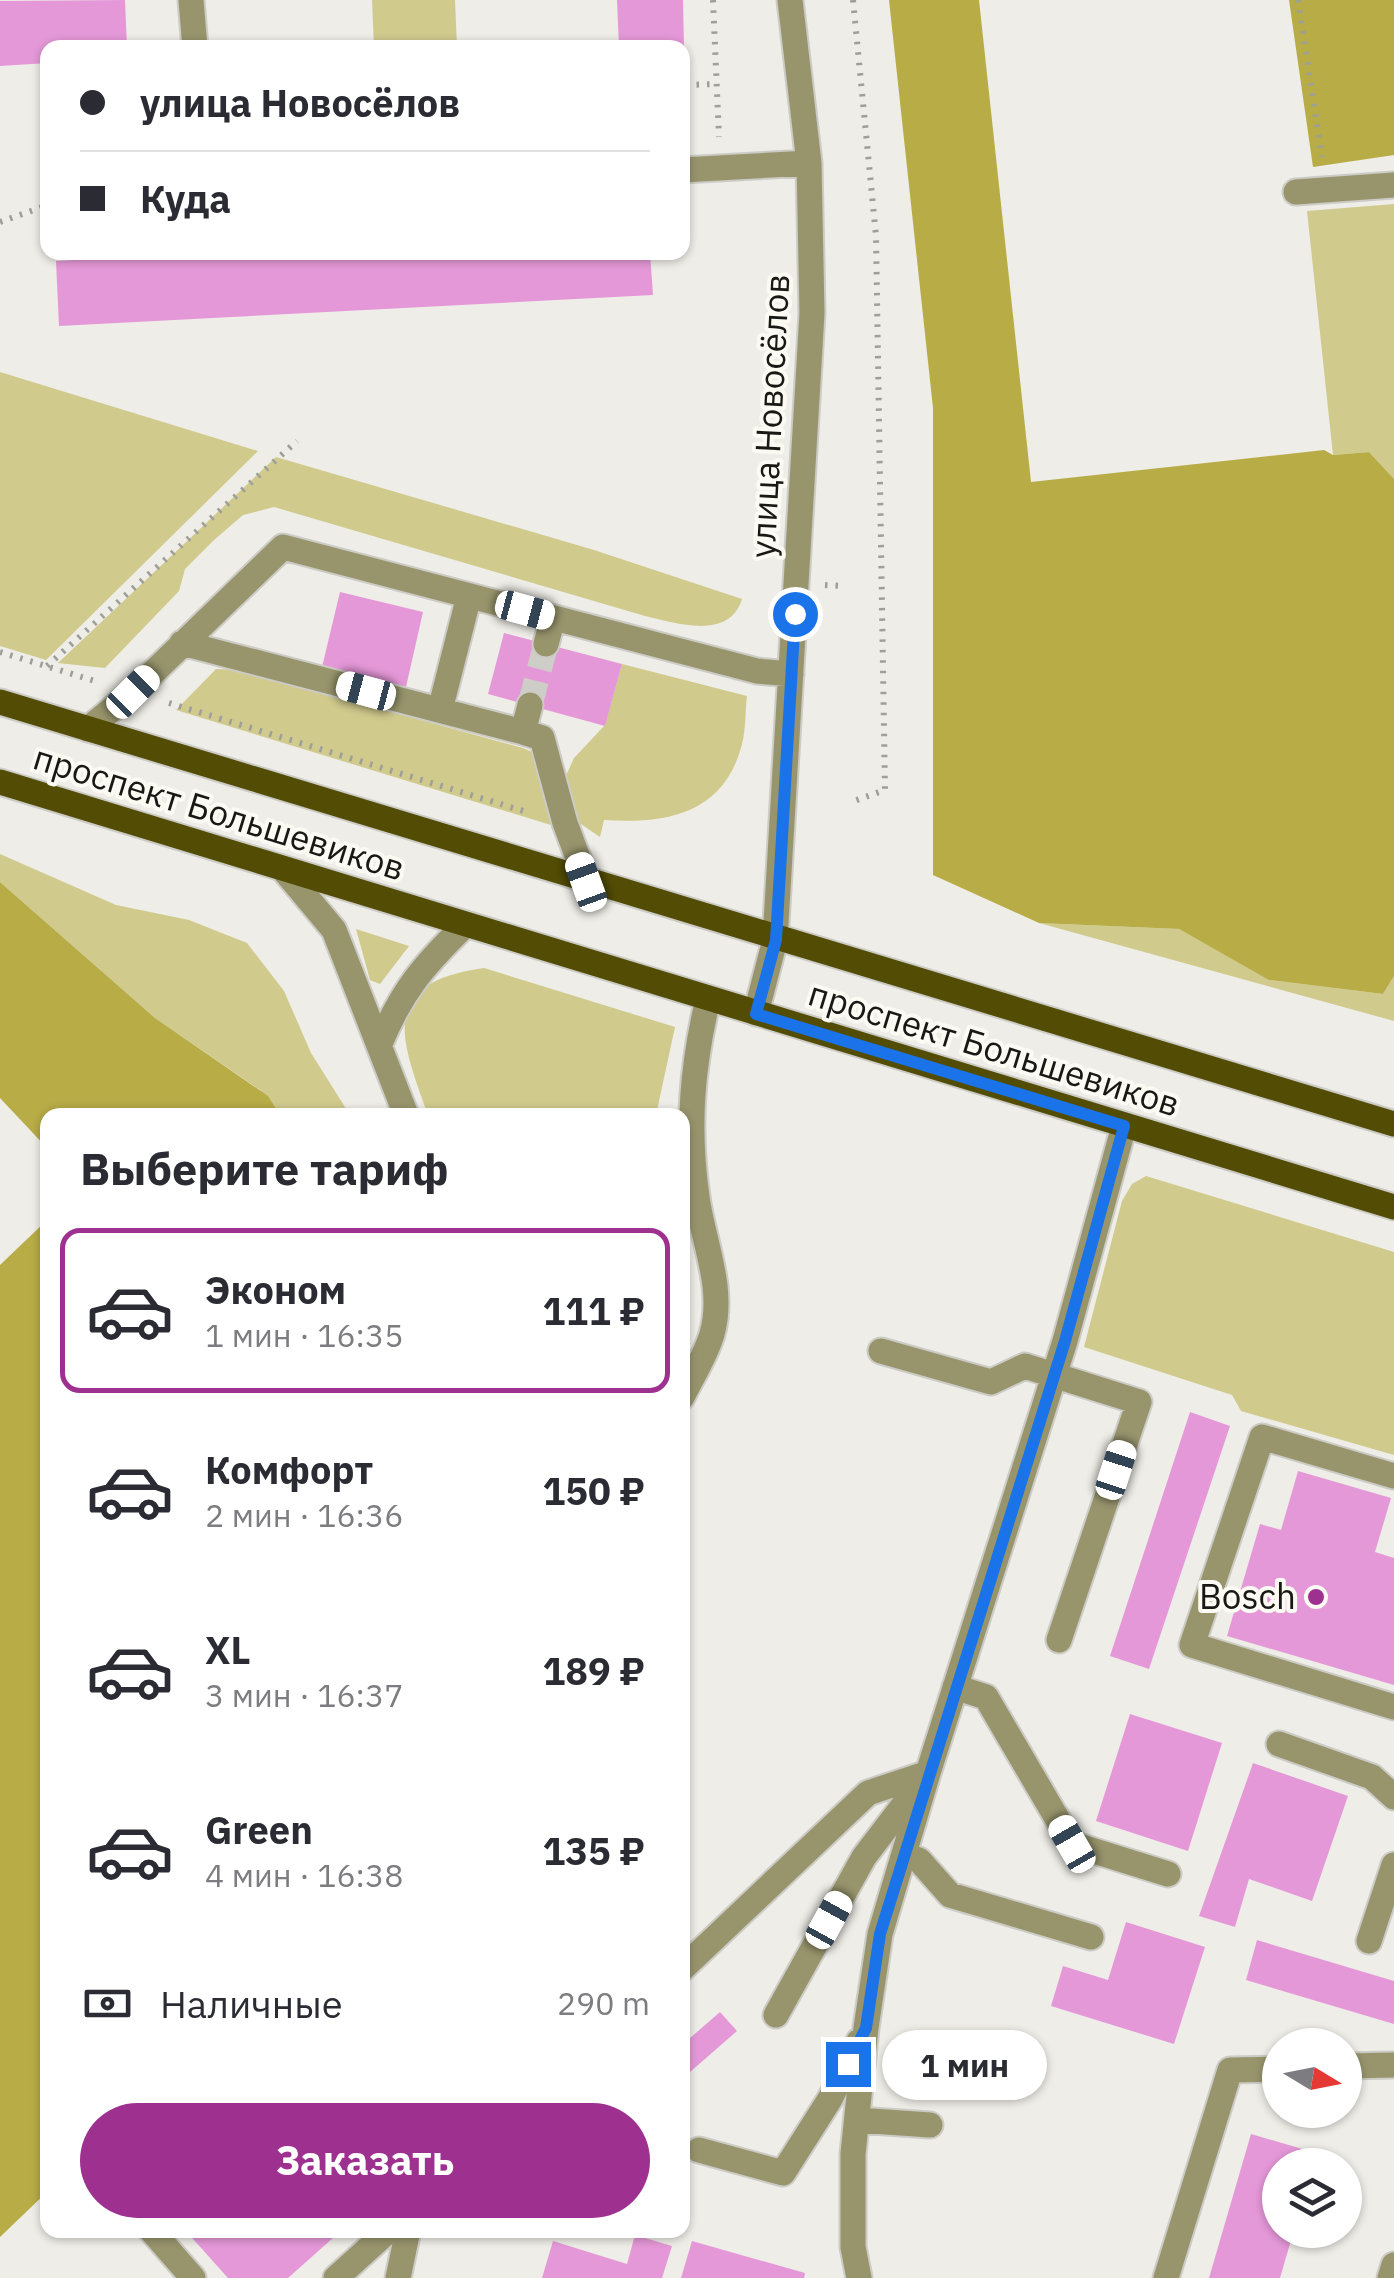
<!DOCTYPE html>
<html lang="ru">
<head>
<meta charset="utf-8">
<style>
  :root { --surface:#fff; --page:#f2f2f3; --text:#2b2b33; --muted:#7c7c81; --line:#e1e1e2; --accent:#9e3190 }
  body { margin:0; font-family:"IBM Plex Sans",sans-serif; background:var(--page); color:var(--text); height:100vh; display:flex; flex-direction:column; font-size:38px; white-space:nowrap }
  * { box-sizing:border-box; margin:0 }
  p { font-size:32px; color:var(--muted) }
  .icon { flex:none; width:55px; height:55px; fill:none; stroke:currentColor; stroke-width:2; stroke-linecap:round; stroke-linejoin:round }
  .map { position:relative; flex:1; overflow:hidden }
  .panel { position:absolute; left:40px; top:1108px; width:650px; height:1130px; display:flex; flex-direction:column; background:var(--surface); border-radius:20px; box-shadow:0 2px 8px #0004 }
  .panel>* { flex:none }
  .banner { position:absolute; left:40px; top:40px; width:650px; height:220px; border-radius:20px; box-shadow:0 2px 8px #0004; display:grid; align-content:center; height:220px; padding:0 40px; background:var(--surface) }
  .needle { width:65px; rotate:100deg }
  .fabs { position:absolute; left:1262px; top:2028px; display:grid; gap:20px }
  .fabs a { display:grid; place-items:center; width:100px; height:100px; border-radius:50%; background:var(--surface); box-shadow:0 2px 8px #0004; font-size:50px }
  .end { position:absolute; width:45px; height:45px; margin:-22px; border:12px solid #1a73e8; background:#fff; box-shadow:0 0 0 5px #fff }
  .from { border-radius:50% }
  .bubble { position:absolute; height:70px; border-radius:35px; background:var(--surface); box-shadow:0 2px 8px #0004; font-size:32px; font-weight:700; line-height:70px; text-align:center }
  .car { position:absolute; width:30px; height:60px; margin:-30px -15px; border-radius:12px; box-shadow:0 0 8px 2px #0007; background:linear-gradient(#fff 24%,#345 0 40%,#fff 0 76%,#345 0 86%,#fff 0) }
  .banner b { display:flex; align-items:center; gap:35px; height:95px; font-size:38px }
  .banner b+b { border-top:2px solid var(--line) }
  .banner i { width:25px; height:25px; background:var(--text) }
  ul { padding:0; list-style:none }
  li { display:flex; align-items:center; gap:30px; height:165px; margin:0 20px 15px; padding:0 20px; border:5px solid transparent; border-radius:20px }
  li div { flex:1 }
  li b { display:block; font-size:38px }
  li em { font-style:normal; font-weight:700 }
  li.on { border-color:var(--accent) }
  li>.icon { width:90px; height:90px; stroke-width:1.5 }
  h2 { padding:0 40px; font-size:45px; line-height:120px }
  .pay { display:flex; align-items:center; gap:25px; height:110px; padding:0 40px; font-size:38px }
  .pay p { margin-inline-start:auto }
  .primary-button { display:flex; gap:20px; margin-top:auto; padding:20px 40px }
  .primary-button a { flex:1; height:115px; border-radius:60px; background:var(--accent); color:#fff; font-size:40px; font-weight:700; line-height:115px; text-align:center }
  .map>svg:first-child { display:block }
  .green { fill:#d0ca8d }
  .forest { fill:#b7ac46 }
  .building { fill:#e598d8 }
  .lines { fill:none; stroke-linecap:round; stroke-linejoin:round }
  .minor-tunnel { stroke:#cecdc8; stroke-width:25; stroke-dasharray:25 12; stroke-linecap:butt }
  .minor-casing { stroke:#cccbc5; stroke-width:29 }
  .major-casing { stroke:#cccbc5; stroke-width:29 }
  .path { stroke:#9f9f9a; stroke-width:6; stroke-dasharray:2.5 8; stroke-linecap:butt }
  .minor { stroke:#98956d; stroke-width:25 }
  .major { stroke:#524c04; stroke-width:25 }
  .route { stroke:#1a73e8; stroke-width:12 }
  .poi-dot { fill:#9e3190; stroke:#fbfbf4; stroke-width:4 }
  .labels { text-anchor:middle; stroke-width:8; stroke-linejoin:round; paint-order:stroke }
  .street-label { font-size:35px; fill:#181815; stroke:#fbfbf4 }
  .poi-label { font-size:35px; fill:#181815; stroke:#fbfbf4; text-anchor:end }
</style>
</head>
<body>
<div class="map">
<svg width="1394" height="2278" viewBox="0 0 1394 2278">
  <rect width="100%" height="100%" fill="#eeede7"/>
  <!-- green -->
  <path class="green" d="M372,0H455L457,47H374Z
    M1394,204V479L1369,452L1333,455L1307,211Z
    M0,372L258,451L46,660L0,646Z
    M276,457L594,550L742,599C729,641 676,623 645,616L274,507L243,515L214,540L185,569L179,591L105,668L58,663Z
    M622,664L747,696C745,711 746,729 742,744C724,815 665,824 604,820L600,837L575,820L565,778L574,758L605,725Z
    M216,669L239,670L523,748L532,752L551,825L176,710Z
    M0,854L116,905L189,920L247,943L284,991L311,1053L350,1115H277L260,1090L155,1018L0,882Z
    M1039,923L1179,929L1270,980L1383,994L1394,976V1021Z
    M356,929L409,946L380,984L370,980Z
    M484,968L675,1027L656,1115H428C401,1039 376,983 484,968Z
    M1146,1176L1394,1252V1455L1241,1411L1232,1395L1084,1347L1122,1201L1132,1184Z"/>
  <!-- forest -->
  <path class="forest" d="M889,0H979L1031,482L1324,450L1333,455L1369,452L1394,479V976L1383,994L1269,980L1179,929L1039,923L933,875V408Z
    M1289,0H1394V155L1313,167Z
    M0,882L155,1018L268,1096L280,1115H48L47,1148L0,1098Z
    M47,1220L48,2191L0,2237V1265Z"/>
  <!-- building -->
  <path class="building" d="M125,0L127,48H48V63L0,66V1Z
    M617,0H683L684,48H619Z
    M682,83H686L688,136H682Z
    M222,252H650L653,295L59,326L56,261Z
    M340,592L423,612L406,687L322,667Z
    M504,633L622,664L605,726L488,694Z
    M1190,1412L1230,1426L1149,1669L1110,1656Z
    M1298,1471L1391,1498L1375,1552L1394,1558V1685L1227,1636L1260,1524L1281,1530Z
    M1130,1714L1222,1743L1188,1851L1096,1821Z
    M1253,1763L1348,1796L1312,1901L1249,1879L1235,1927L1199,1916Z
    M1126,1922L1205,1947L1174,2044L1051,2006L1063,1966L1108,1980Z
    M1257,1940L1394,1981V2024L1246,1980Z
    M720,2012L737,2031L682,2079V2045Z
    M1251,2134L1316,2153L1313,2165H1280V2230H1294L1280,2278H1209Z
    M185,2230H342L288,2278H228Z
    M635,2235L672,2246L662,2278H542L553,2241L627,2264Z
    M692,2241L805,2273L804,2278H681Z"/>
  <g class="lines">
    <!-- minor-tunnel -->
    <path class="minor-tunnel" d="M530,705L546,644"/>
    <defs>
      <path id="minor" d="M191,0L195,48
        M682,170L809,163
        M1296,192L1394,185
        M182,643L523,732
        M546,644L553,618
        M530,705L523,732L542,738L565,823L587,882
        M440,710L469,596
        M88,729L133,692L283,547L757,671L791,674
        M283,869L334,930L406,1115
        M756,1013L775,940L812,313L809,163L790,0
        M379,1046C401,992 423,966 464,926
        M881,1351L991,1382L1025,1366L1139,1402L1059,1640
        M682,1397C692,1377 706,1355 712,1334C725,1288 703,1242 697,1197C687,1127 692,1067 708,999
        M1394,1476L1262,1437L1192,1645L1394,1707
        M955,1687L986,1697L1072,1844L1168,1874
        M1279,1744L1372,1777L1394,1797
        M904,1855L919,1860L950,1895L1091,1937
        M1369,1941L1394,1865
        M682,1969L868,1793L928,1773L1065,1341L1124,1126
        M776,2015L864,1857L919,1785
        M1345,2066L1394,2065
        M857,2120L930,2125
        M699,2150L783,2173L830,2099L859,2041
        M151,2230L193,2278
        M336,2278L389,2230
        M398,2278L408,2230
        M859,2278L853,2247V2154L866,2028L880,1934L928,1773
        M1166,2278L1230,2070L1280,2069
        M1390,2278L1394,2265"/>
      <path id="major" d="M0,702L1394,1124
        M0,782L1394,1207"/>
    </defs>
    <!-- minor casing -->
    <use href="#minor" class="minor-casing"/>
    <!-- major casing -->
    <use href="#major" class="major-casing"/>
    <!-- path -->
    <path class="path" d="M713,0L719,137
      M853,0L876,236L885,790L854,801
      M1298,0L1322,157
      M686,85L717,84
      M0,222L48,205
      M825,585L844,586
      M0,652L95,681
      M47,666L297,441
      M169,703L530,813"/>
    <!-- minor -->
    <use href="#minor" class="minor"/>
    <!-- major -->
    <use href="#major" class="major"/>
  </g>
  <g class="lines">
    <!-- route -->
    <path class="route" d="M795,614L776,940L756,1014L1124,1126L1065,1341L880,1934L866,2028L848,2064"/>
  </g>
  <!-- markers -->
  <circle class="poi-dot" cx="1316" cy="1597" r="10"/>
  <g class="labels">
    <!-- street labels -->
    <g class="street-label">
      <text transform="translate(770 416) rotate(-87)" y="12">улица Новосёлов</text>
      <text transform="translate(219 813) rotate(17)" y="12">проспект Большевиков</text>
      <text transform="translate(994 1049) rotate(17)" y="12">проспект Большевиков</text>
    </g>
    <!-- poi labels -->
    <g class="poi-label">
      <text x="1296" y="1609">Bosch</text>
    </g>
  </g>
</svg>
<div class="fabs">
<a><svg class="needle" viewBox="-14 -14 28 28"><path d="M0-13l5 13h-10z" fill="#e53935"/><path d="M0 13l5-13h-10z" fill="#7c7c81"/></svg></a>
<a><svg class="icon" aria-label="layers" viewBox="0 0 24 24"><path d="M12 4l9 5-9 5-9-5zM3 14l9 5 9-5"/></svg></a>
</div>
<i class="end from" style="left:795px;top:614px"></i>
<i class="end" style="left:848px;top:2064px"></i>
<div class="bubble" style="left:882px;top:2030px;width:165px">1 мин</div>
<i class="car" style="left:525px;top:610px;rotate:105deg"></i>
<i class="car" style="left:366px;top:691px;rotate:285deg"></i>
<i class="car" style="left:133px;top:692px;rotate:45deg"></i>
<i class="car" style="left:586px;top:882px;rotate:340deg"></i>
<i class="car" style="left:1116px;top:1470px;rotate:18deg"></i>
<i class="car" style="left:1072px;top:1844px;rotate:330deg"></i>
<i class="car" style="left:829px;top:1920px;rotate:29deg"></i>
<div class="banner">
<b><i class="from"></i>улица Новосёлов</b>
<b><i></i>Куда</b>
</div>
<section class="panel">
<h2>Выберите тариф</h2>
<ul>
<li class="on"><svg class="icon" aria-label="car" viewBox="0 0 24 24"><path d="M5 17H2v-5l4-1 3-4h7l3 4 3 1v5h-3M9 17h6M6 11h13"/><circle cx="7" cy="17" r="2"/><circle cx="17" cy="17" r="2"/></svg><div><b>Эконом</b><p>1 мин · 16:35</p></div><em>111 ₽</em></li>
<li><svg class="icon" aria-label="car" viewBox="0 0 24 24"><path d="M5 17H2v-5l4-1 3-4h7l3 4 3 1v5h-3M9 17h6M6 11h13"/><circle cx="7" cy="17" r="2"/><circle cx="17" cy="17" r="2"/></svg><div><b>Комфорт</b><p>2 мин · 16:36</p></div><em>150 ₽</em></li>
<li><svg class="icon" aria-label="car" viewBox="0 0 24 24"><path d="M5 17H2v-5l4-1 3-4h7l3 4 3 1v5h-3M9 17h6M6 11h13"/><circle cx="7" cy="17" r="2"/><circle cx="17" cy="17" r="2"/></svg><div><b>XL</b><p>3 мин · 16:37</p></div><em>189 ₽</em></li>
<li><svg class="icon" aria-label="car" viewBox="0 0 24 24"><path d="M5 17H2v-5l4-1 3-4h7l3 4 3 1v5h-3M9 17h6M6 11h13"/><circle cx="7" cy="17" r="2"/><circle cx="17" cy="17" r="2"/></svg><div><b>Green</b><p>4 мин · 16:38</p></div><em>135 ₽</em></li>
</ul>
<div class="pay"><svg class="icon" aria-label="cash" viewBox="0 0 24 24"><path d="M3 7h18v10H3z"/><circle cx="12" cy="12" r="2"/></svg>Наличные<p>290 m</p></div>
<div class="primary-button"><a>Заказать</a></div>
</section>
</div>
</body>
</html>
